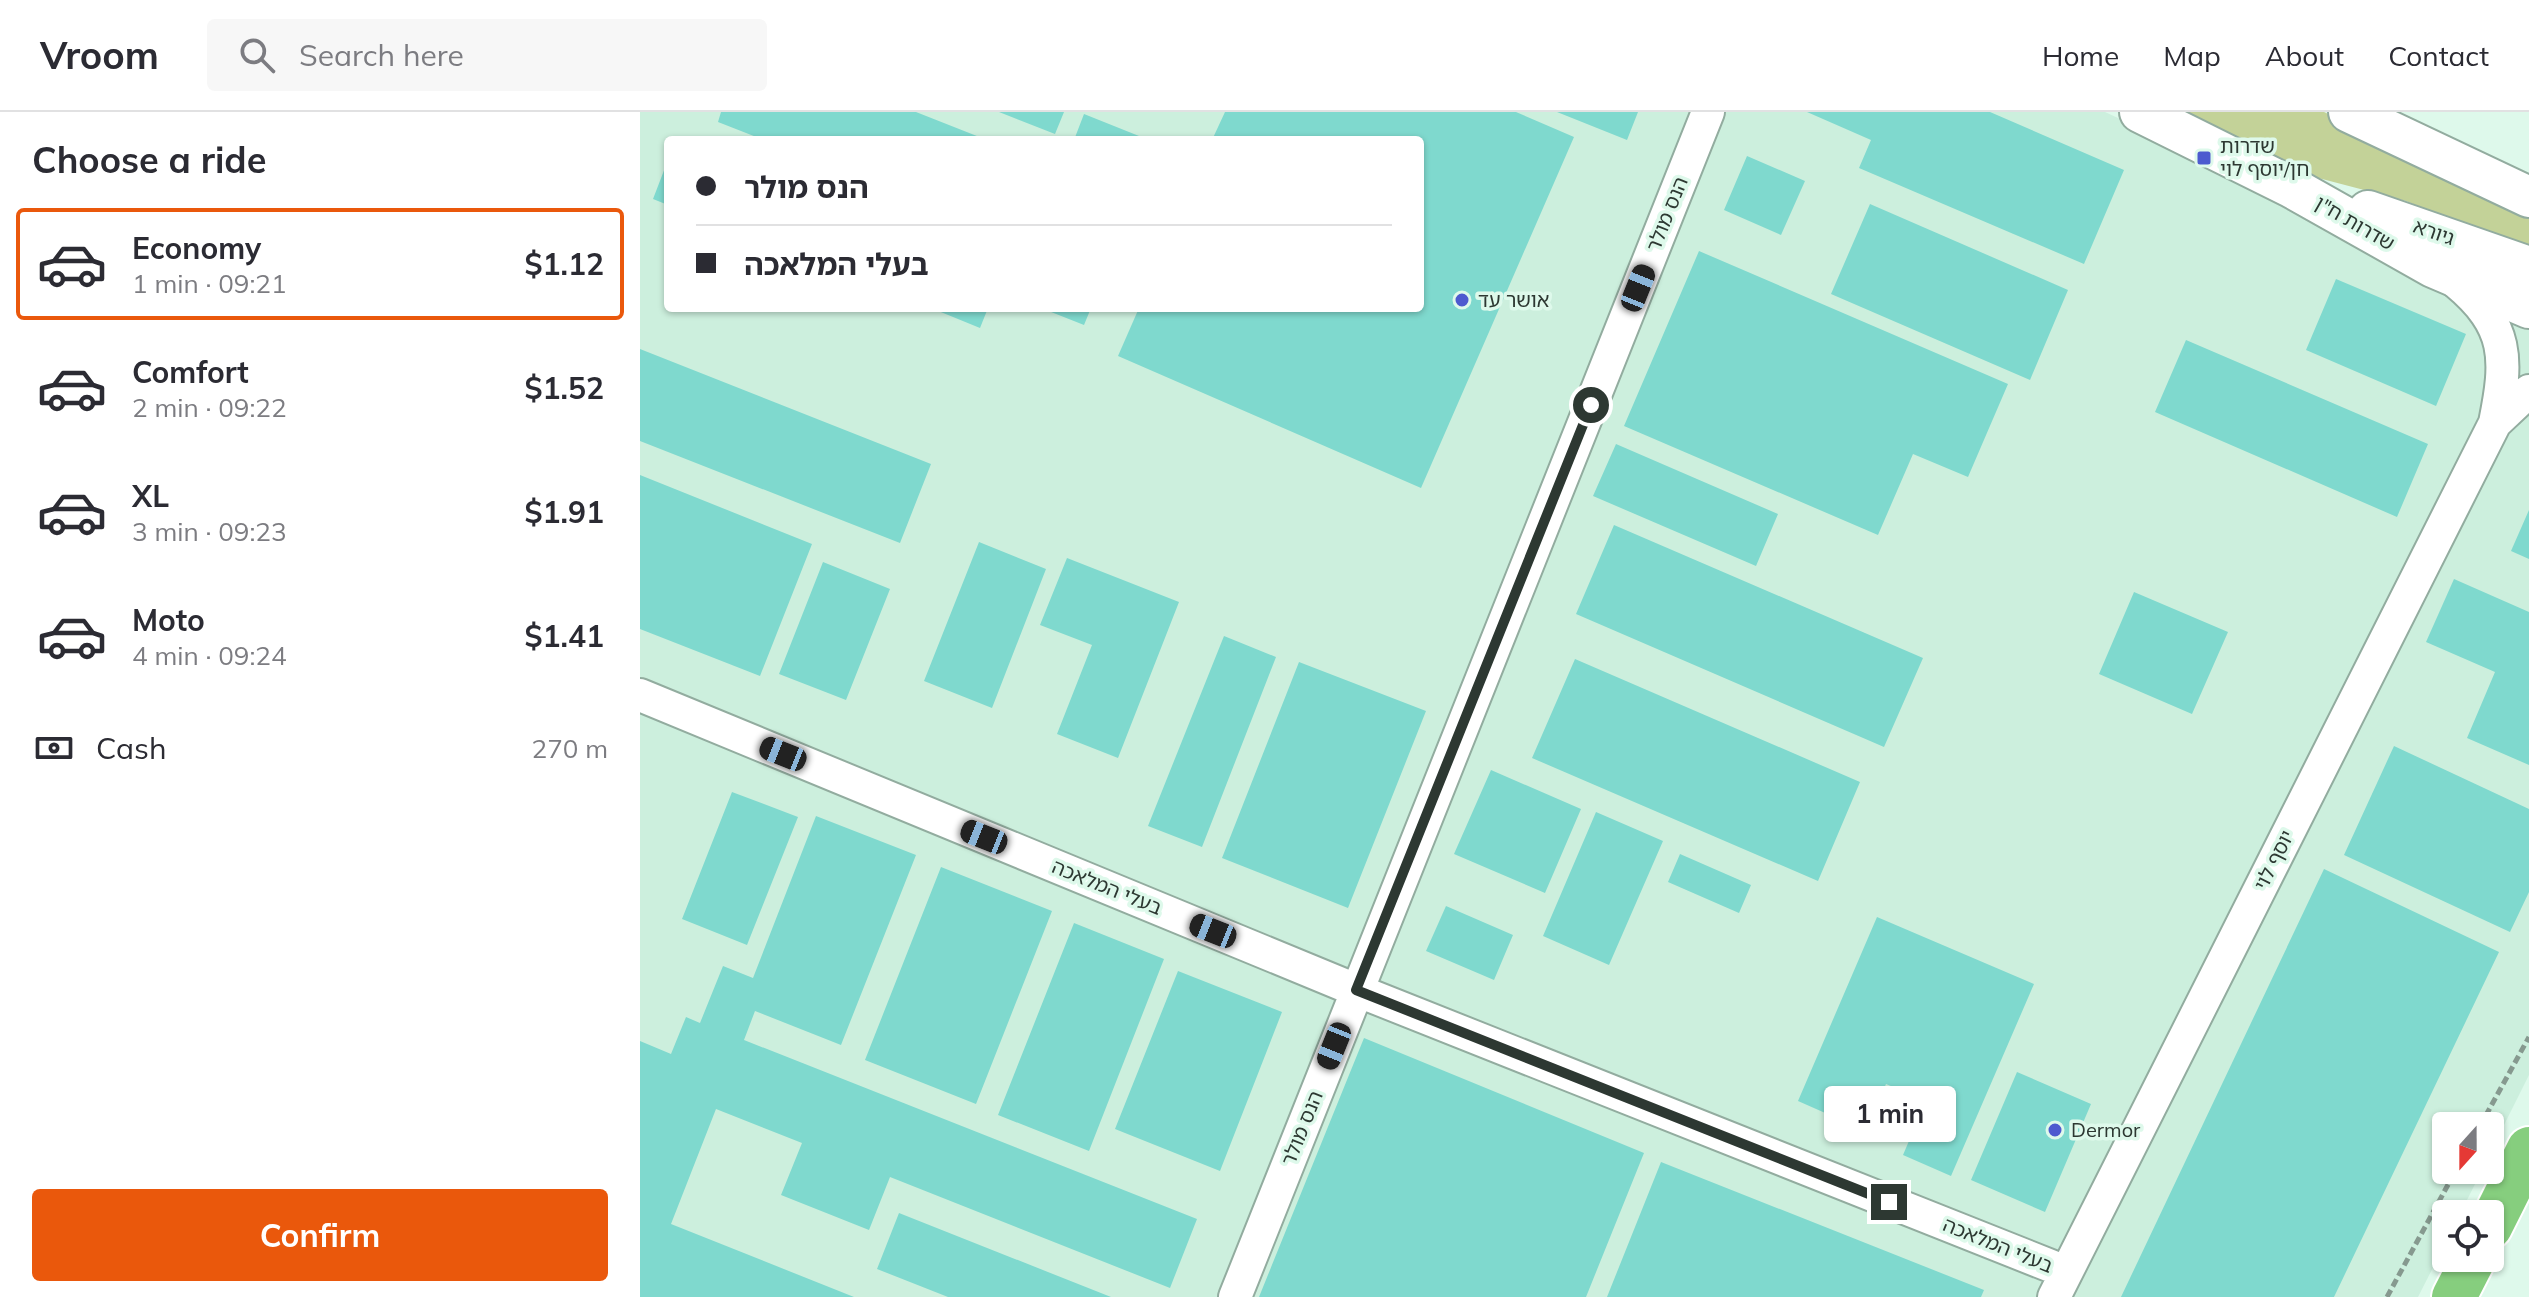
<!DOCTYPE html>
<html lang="en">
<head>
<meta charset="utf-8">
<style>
  :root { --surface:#fff; --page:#f7f7f7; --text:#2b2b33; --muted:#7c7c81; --line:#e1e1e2; --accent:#ea580c }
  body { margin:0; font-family:Mulish,"Noto Sans Hebrew",sans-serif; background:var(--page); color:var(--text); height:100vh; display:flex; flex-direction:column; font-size:30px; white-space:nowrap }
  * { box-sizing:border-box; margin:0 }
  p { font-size:26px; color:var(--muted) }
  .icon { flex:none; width:44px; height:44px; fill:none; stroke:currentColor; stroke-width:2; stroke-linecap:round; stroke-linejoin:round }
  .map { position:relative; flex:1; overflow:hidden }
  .sheet { display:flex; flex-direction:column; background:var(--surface); width:640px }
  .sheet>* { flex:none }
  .guide { position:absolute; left:24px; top:24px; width:760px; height:176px; border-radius:8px; box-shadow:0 2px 6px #0004; display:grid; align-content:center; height:176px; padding:0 32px; background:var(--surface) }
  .needle { width:52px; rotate:201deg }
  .tools { position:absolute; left:1792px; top:1000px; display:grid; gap:16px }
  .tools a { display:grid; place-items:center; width:72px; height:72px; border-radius:8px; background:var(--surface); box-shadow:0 2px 6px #0004; font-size:40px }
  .end { position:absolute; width:36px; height:36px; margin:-18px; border:10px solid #2d3832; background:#fff; box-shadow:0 0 0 4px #fff }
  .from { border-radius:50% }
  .bubble { position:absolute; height:56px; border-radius:8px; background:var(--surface); box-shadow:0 2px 6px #0004; font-size:26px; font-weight:700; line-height:56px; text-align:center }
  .car { position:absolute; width:24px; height:48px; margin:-24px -12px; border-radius:10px; box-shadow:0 0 6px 2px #0007; background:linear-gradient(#222 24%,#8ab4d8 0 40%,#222 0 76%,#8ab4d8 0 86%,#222 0) }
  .guide b { display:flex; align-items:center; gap:28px; height:76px; font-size:30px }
  .guide b+b { border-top:2px solid var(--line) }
  .guide i { width:20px; height:20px; background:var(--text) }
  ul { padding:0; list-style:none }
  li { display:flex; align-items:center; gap:24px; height:112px; margin:0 16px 12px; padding:0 16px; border:4px solid transparent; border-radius:8px }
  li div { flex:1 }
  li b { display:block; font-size:30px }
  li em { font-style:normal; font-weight:700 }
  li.on { border-color:var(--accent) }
  li>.icon { width:72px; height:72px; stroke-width:1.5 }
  h2 { padding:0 32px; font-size:36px; line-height:96px }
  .pay { display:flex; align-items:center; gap:20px; height:88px; padding:0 32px; font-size:30px }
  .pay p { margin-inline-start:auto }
  .button { display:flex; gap:16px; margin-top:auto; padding:16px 32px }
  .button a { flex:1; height:92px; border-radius:8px; background:var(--accent); color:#fff; font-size:32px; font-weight:700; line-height:92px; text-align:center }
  header { display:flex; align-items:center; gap:48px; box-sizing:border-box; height:112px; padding:0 40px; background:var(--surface); border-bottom:2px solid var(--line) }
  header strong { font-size:38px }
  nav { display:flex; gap:44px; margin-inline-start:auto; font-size:28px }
  .search { width:560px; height:72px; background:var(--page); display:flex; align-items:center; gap:20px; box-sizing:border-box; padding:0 28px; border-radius:8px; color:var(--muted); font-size:30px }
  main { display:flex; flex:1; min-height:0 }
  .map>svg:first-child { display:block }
  .built { fill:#ccefdd; fill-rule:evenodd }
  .green { fill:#c3d298 }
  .building { fill:#7fd9ce }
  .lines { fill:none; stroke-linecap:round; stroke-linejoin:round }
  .minor-casing { stroke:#92ac9f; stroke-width:36 }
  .tertiary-casing { stroke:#92ac9f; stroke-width:44 }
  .trunk-casing { stroke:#fff; stroke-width:48 }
  .path { stroke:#86998f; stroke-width:5; stroke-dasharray:8 4; stroke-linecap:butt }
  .minor { stroke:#fff; stroke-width:32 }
  .tertiary { stroke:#fff; stroke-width:40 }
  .trunk { stroke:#86ce7e; stroke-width:44 }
  .route { stroke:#2d3832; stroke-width:10 }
  .poi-dot { fill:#4d5acf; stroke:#def9eb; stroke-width:3 }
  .labels { text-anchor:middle; stroke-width:7; stroke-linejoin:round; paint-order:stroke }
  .poi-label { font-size:20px; fill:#2d3832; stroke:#def9eb; text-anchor:start }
  .street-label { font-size:20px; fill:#2d3832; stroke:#def9eb }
</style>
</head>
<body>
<header>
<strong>Vroom</strong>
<div class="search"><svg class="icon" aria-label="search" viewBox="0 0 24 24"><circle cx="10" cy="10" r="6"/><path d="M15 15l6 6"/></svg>Search here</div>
<nav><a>Home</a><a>Map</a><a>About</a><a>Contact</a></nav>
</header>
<main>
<section class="sheet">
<h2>Choose a ride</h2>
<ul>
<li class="on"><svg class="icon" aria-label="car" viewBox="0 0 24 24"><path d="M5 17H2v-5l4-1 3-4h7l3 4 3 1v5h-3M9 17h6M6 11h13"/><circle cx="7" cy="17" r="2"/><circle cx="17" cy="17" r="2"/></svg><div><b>Economy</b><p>1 min · 09:21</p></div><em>$1.12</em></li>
<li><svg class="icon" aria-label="car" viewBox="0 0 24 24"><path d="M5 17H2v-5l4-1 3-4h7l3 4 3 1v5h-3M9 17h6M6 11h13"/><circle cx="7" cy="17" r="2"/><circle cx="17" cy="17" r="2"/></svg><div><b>Comfort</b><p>2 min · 09:22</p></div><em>$1.52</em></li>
<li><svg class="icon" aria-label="car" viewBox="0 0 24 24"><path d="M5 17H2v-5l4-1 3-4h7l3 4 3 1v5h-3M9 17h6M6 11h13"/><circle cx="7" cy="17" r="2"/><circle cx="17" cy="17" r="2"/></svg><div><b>XL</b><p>3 min · 09:23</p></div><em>$1.91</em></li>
<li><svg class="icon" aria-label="car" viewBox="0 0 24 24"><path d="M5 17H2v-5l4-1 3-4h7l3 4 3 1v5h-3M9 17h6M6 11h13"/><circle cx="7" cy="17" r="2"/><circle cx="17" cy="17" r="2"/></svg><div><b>Moto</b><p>4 min · 09:24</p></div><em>$1.41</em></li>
</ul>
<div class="pay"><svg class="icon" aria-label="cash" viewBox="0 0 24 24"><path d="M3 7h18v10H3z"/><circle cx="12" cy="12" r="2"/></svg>Cash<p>270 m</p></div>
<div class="button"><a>Confirm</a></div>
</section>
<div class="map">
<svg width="1889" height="1185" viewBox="0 0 1889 1185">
  <rect width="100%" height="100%" fill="#def9eb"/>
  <!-- built -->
  <path class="built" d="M0,0H1465L1644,83L1889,210V963L1850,1041V1014H1806V1058H1842L1820,1102H1806V1130L1778,1185H0ZM28,28H780V196H28Z"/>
  <!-- green -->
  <path class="green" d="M1521,0H1684L1889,98V141L1766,89L1636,55Z"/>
  <!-- building -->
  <path class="building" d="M81,0H276L347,28H124L78,10Z
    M359,0H424L415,22Z
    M585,0H876L934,25L781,376L478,244L499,196H780V28H572Z
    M917,0H998L987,28Z
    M1167,0H1350L1484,58L1444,152L1219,56L1231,28Z
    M444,2L509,28H434Z
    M1107,44L1165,69L1141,123L1084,98Z
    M28,48V93L13,87Z
    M1230,92L1428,178L1390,268L1191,182Z
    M1059,139L1368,272L1328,365L1273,342L1238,423L984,314Z
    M1696,167L1826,222L1796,294L1666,238Z
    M291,196H348L340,216Z
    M401,196H451L444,213Z
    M1546,228L1788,332L1757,405L1515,300Z
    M0,237L291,352L260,431L0,329Z
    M976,332L1138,402L1116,454L953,384Z
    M0,363L172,432L120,564L0,517Z
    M1889,398V447L1871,439Z
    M974,413L1283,546L1244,635L936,502Z
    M339,430L406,457L352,596L284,569Z
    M427,446L539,490L478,646L417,622L452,533L400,513Z
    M183,450L250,477L206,588L139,562Z
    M1814,467L1889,500V653L1827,626L1855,560L1786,530Z
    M1494,480L1588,520L1552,602L1459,562Z
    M584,524L636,545L562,735L508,714Z
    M935,547L1220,670L1178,769L892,646Z
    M659,550L786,599L708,796L582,746Z
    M1754,634L1889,697V780L1870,820L1704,743Z
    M851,658L941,697L905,781L814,742Z
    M92,680L158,705L107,833L42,807Z
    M956,700L1023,729L969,853L903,824Z
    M176,704L276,743L201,933L115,899L104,928L557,1107L530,1176L250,1065L229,1118L141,1083L162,1031L76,997L31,1112L214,1185H0V929L31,942L46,905L60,911L83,854L113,866Z
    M1040,742L1111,773L1099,801L1028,770Z
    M301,755L412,799L336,992L225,948Z
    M1684,757L1859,840L1694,1185H1481Z
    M806,794L873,823L854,868L786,839Z
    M1237,805L1394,872L1311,1064L1263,1043L1286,989L1246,972L1226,1019L1158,989Z
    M434,811L524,847L449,1039L358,1003Z
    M538,859L642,900L580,1059L475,1017Z
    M724,926L1004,1041L946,1185H619Z
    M1377,960L1451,992L1405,1100L1331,1068Z
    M1021,1050L1344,1178L1341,1185H967Z
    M259,1101L471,1185H308L237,1157Z"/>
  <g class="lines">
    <defs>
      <path id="minor" d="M1855,311L1889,279
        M0,583L716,878L1426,1160
        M595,1185L1068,0
        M1414,1185L1855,311C1868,247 1869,214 1816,170"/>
      <path id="tertiary" d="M1500,0L1651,75L1793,155L1889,196
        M1709,0L1889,85
        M1728,99L1889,155"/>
      <path id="trunk" d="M1850,1115L1889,1037
        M1814,1185L1834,1146"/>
    </defs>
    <!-- minor casing -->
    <use href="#minor" class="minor-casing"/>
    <!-- tertiary casing -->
    <use href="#tertiary" class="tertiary-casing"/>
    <!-- trunk casing -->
    <use href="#trunk" class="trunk-casing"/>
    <!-- path -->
    <path class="path" d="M1840,1014L1889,925
      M1747,1185L1816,1058"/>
    <!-- minor -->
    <use href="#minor" class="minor"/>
    <!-- tertiary -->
    <use href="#tertiary" class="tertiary"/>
    <!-- trunk -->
    <use href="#trunk" class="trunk"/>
  </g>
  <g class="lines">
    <!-- route -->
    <path class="route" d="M951,293L716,878L1249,1090"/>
  </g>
  <!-- markers -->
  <g class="poi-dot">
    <rect x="1556" y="38" width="16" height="16" rx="4"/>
    <circle cx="822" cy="188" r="8"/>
    <circle cx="1415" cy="1018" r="8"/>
  </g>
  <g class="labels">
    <!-- poi labels -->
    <g class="poi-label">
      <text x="1580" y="41">שדרות<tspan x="1580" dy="23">חן/יוסף לוי</tspan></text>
      <text x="838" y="195">אושר עד</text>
      <text x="1431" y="1025">Dermor</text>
    </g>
    <!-- street labels -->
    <g class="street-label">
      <text transform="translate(1027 102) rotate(-68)" y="7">הנס מולר</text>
      <text transform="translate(1715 111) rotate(30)" y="7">שדרות ח"ן</text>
      <text transform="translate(1794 120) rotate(19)" y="7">גיורא</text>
      <text transform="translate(1634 748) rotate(-63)" y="7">יוסף לוי</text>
      <text transform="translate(467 775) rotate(22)" y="7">בעלי המלאכה</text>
      <text transform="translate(662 1016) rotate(-68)" y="7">הנס מולר</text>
      <text transform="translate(1358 1133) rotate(22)" y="7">בעלי המלאכה</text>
    </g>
  </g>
</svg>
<div class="tools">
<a><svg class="needle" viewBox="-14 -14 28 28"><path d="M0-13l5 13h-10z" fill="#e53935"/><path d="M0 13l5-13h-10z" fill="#7c7c81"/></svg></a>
<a><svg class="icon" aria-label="locate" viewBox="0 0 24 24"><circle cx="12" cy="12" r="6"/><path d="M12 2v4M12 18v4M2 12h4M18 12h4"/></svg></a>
</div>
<i class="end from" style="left:951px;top:293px"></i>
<i class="end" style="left:1249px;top:1090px"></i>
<div class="bubble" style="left:1184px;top:974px;width:132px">1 min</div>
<i class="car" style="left:998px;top:176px;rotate:22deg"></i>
<i class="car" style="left:143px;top:642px;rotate:292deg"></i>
<i class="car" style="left:344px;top:725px;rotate:292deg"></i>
<i class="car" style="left:573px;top:819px;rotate:292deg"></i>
<i class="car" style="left:694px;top:934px;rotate:202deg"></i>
<div class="guide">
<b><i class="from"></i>הנס מולר</b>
<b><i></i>בעלי המלאכה</b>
</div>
</div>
</main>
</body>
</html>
